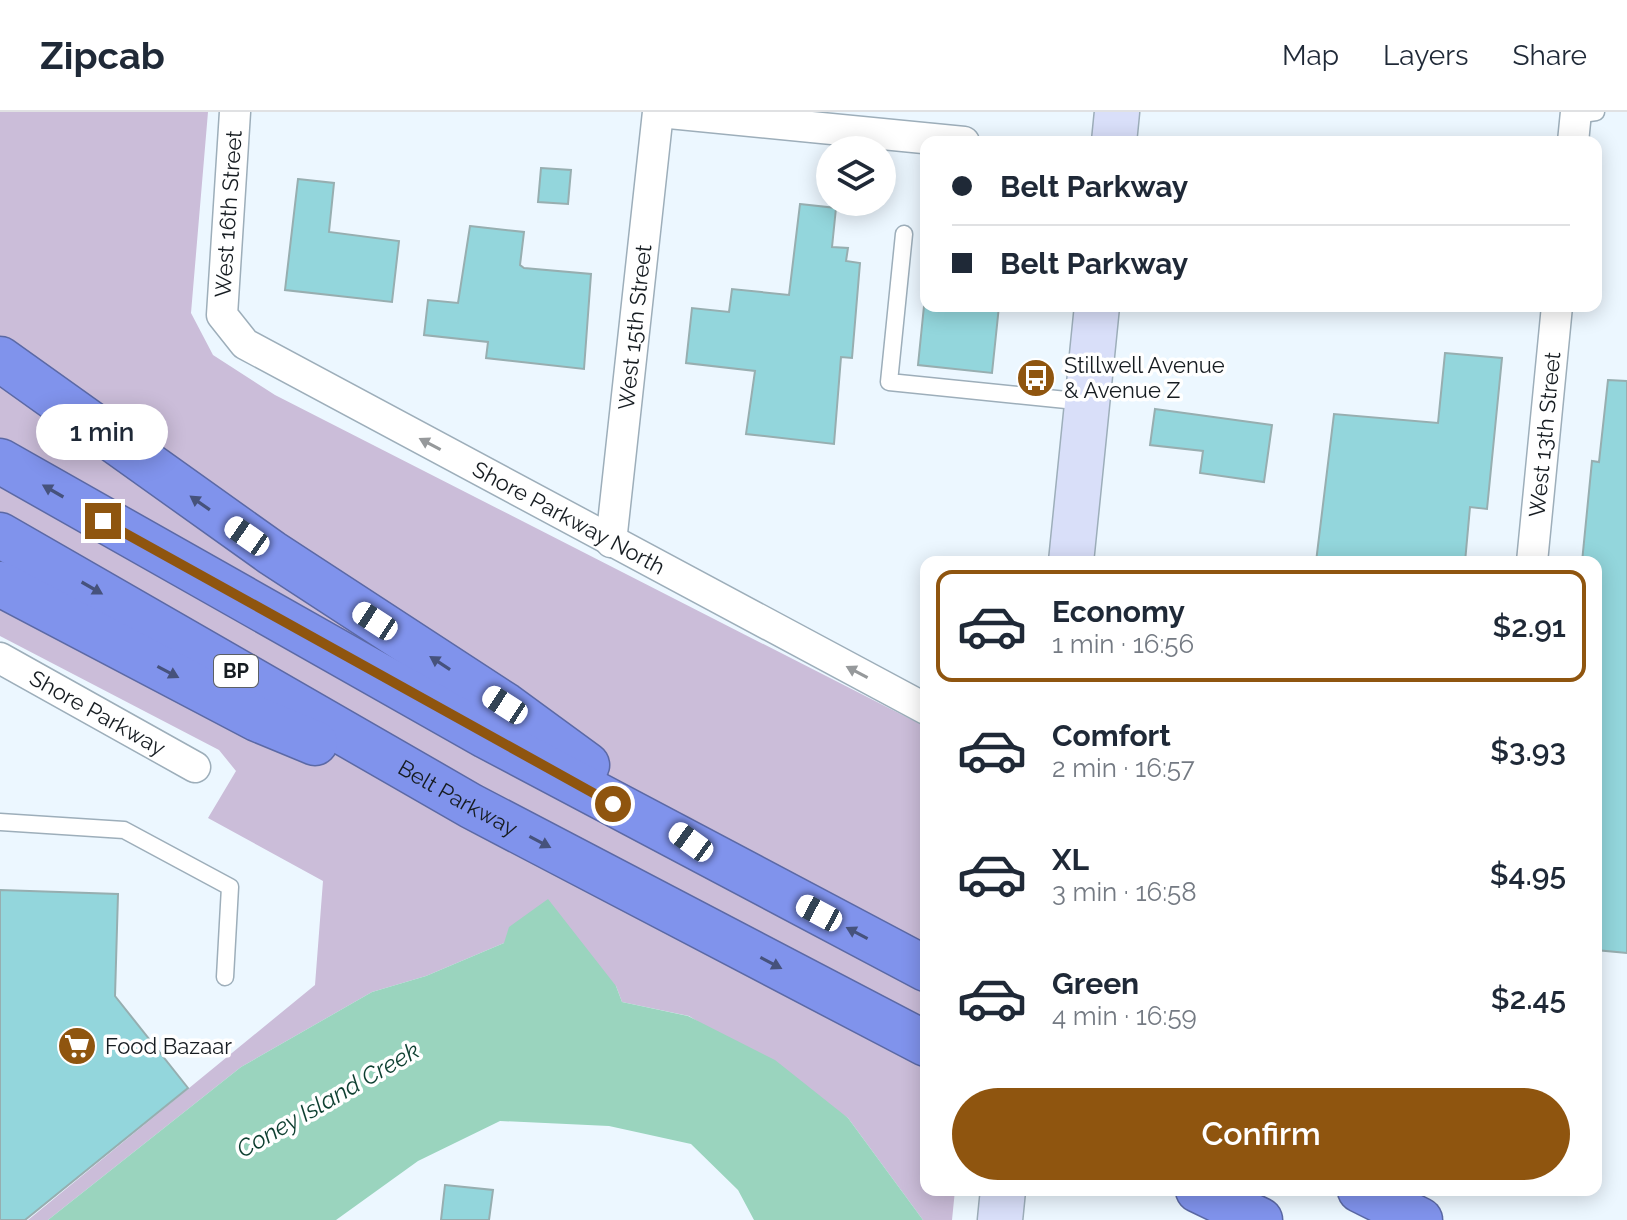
<!DOCTYPE html>
<html lang="en">
<head>
<meta charset="utf-8">
<style>
  :root { --surface:#fff; --page:#f2f2f3; --text:#1f2937; --muted:#747a83; --line:#e0e1e3; --accent:#8f550f }
  body { margin:0; font-family:Raleway,sans-serif; background:var(--page); color:var(--text); height:100vh; display:flex; flex-direction:column; font-size:30px; white-space:nowrap }
  * { box-sizing:border-box; margin:0 }
  p { font-size:26px; color:var(--muted) }
  .icon { flex:none; width:44px; height:44px; fill:none; stroke:currentColor; stroke-width:2; stroke-linecap:round; stroke-linejoin:round }
  .map { position:relative; flex:1; overflow:hidden }
  .drawer { position:absolute; left:920px; top:444px; width:682px; height:640px; display:flex; flex-direction:column; background:var(--surface); border-radius:16px; box-shadow:0 4px 20px #0003 }
  .drawer>* { flex:none }
  .top-card { position:absolute; left:920px; top:24px; width:682px; height:176px; border-radius:16px; box-shadow:0 4px 20px #0003; display:grid; align-content:center; height:176px; padding:0 32px; background:var(--surface) }
  .controls { position:absolute; left:816px; top:24px; display:grid; gap:16px }
  .controls a { display:grid; place-items:center; width:80px; height:80px; border-radius:50%; background:var(--surface); box-shadow:0 4px 20px #0003; font-size:40px }
  .end { position:absolute; width:36px; height:36px; margin:-18px; border:10px solid #8f550f; background:#fff; box-shadow:0 0 0 4px #fff }
  .from { border-radius:50% }
  .bubble { position:absolute; height:56px; border-radius:28px; background:var(--surface); box-shadow:0 4px 20px #0003; font-size:26px; font-weight:600; line-height:56px; text-align:center }
  .car { position:absolute; width:24px; height:48px; margin:-24px -12px; border-radius:10px; box-shadow:0 0 6px 2px #0007; background:linear-gradient(#fff 24%,#345 0 40%,#fff 0 76%,#345 0 86%,#fff 0) }
  .top-card b { display:flex; align-items:center; gap:28px; height:76px; font-size:30px }
  .top-card b+b { border-top:2px solid var(--line) }
  .top-card i { width:20px; height:20px; background:var(--text) }
  ul { padding:14px 0 0; list-style:none }
  li { display:flex; align-items:center; gap:24px; height:112px; margin:0 16px 12px; padding:0 16px; border:4px solid transparent; border-radius:16px }
  li div { flex:1 }
  li b { display:block; font-size:30px }
  li em { font-style:normal; font-weight:600 }
  li.current { border-color:var(--accent) }
  li>.icon { width:72px; height:72px; stroke-width:1.5 }
  .primary-button { display:flex; gap:16px; margin-top:auto; padding:16px 32px }
  .primary-button a { flex:1; height:92px; border-radius:48px; background:var(--accent); color:#fff; font-size:32px; font-weight:600; line-height:92px; text-align:center }
  header { display:flex; align-items:center; gap:48px; box-sizing:border-box; height:112px; padding:0 40px; background:var(--surface); border-bottom:2px solid var(--line) }
  header strong { font-size:38px }
  nav { display:flex; gap:44px; margin-inline-start:auto; font-size:28px }
  .map>svg:first-child { display:block }
  .green { fill:#cbbdd9 }
  .water { fill:#9ad4be }
  .building { fill:#93d6dc; stroke:#97aeb0; stroke-width:2 }
  .lines { fill:none; stroke-linecap:round; stroke-linejoin:round }
  .service-casing { stroke:#9daeba; stroke-width:19 }
  .minor-casing { stroke:#9daeba; stroke-width:33 }
  .secondary-casing { stroke:#9daeba; stroke-width:47 }
  .motorway-casing { stroke:#5b69a5; stroke-width:47 }
  .service { stroke:#fff; stroke-width:16 }
  .minor { stroke:#fff; stroke-width:30 }
  .secondary { stroke:#d9dff9; stroke-width:44 }
  .motorway { stroke:#8093ec; stroke-width:44 }
  .oneway { fill:#96999b }
  .oneway2 { fill:#46527c }
  .route { stroke:#8f550f; stroke-width:10 }
  .labels { text-anchor:middle; stroke-width:7; stroke-linejoin:round; paint-order:stroke }
  .shield { fill:#fff; stroke:#5c6064; stroke-width:2 }
  .shield-label { font-size:20px; font-weight:bold; fill:#161c21 }
  .street-label { font-size:22px; fill:#161c21; stroke:#fff }
  .poi-label { font-size:22px; fill:#161c21; stroke:#fff; text-anchor:start }
  .water-label { font-size:24px; font-style:italic; fill:#0d3f30; stroke:#fff }
</style>
</head>
<body>
<header>
<strong>Zipcab</strong>
<nav><a>Map</a><a>Layers</a><a>Share</a></nav>
</header>
<div class="map">
<svg width="1627" height="1108" viewBox="0 0 1627 1108">
  <rect width="100%" height="100%" fill="#ecf7ff"/>
  <!-- green -->
  <path class="green" d="M0,0H208L191,201L213,243L275,283L926,615V1078H955L952,1108H923L848,1006L689,904L622,890L616,874L504,831L426,864L372,880L241,955L48,1108H28L315,873L323,769L208,706L236,659L219,638L0,524Z"/>
  <!-- water -->
  <path class="water" d="M548,787L616,874L622,890L688,904L775,948L848,1006L923,1108H754L738,1078L691,1032L609,1014L500,1009L418,1049L336,1108H48L241,955L372,880L426,864L504,831L509,815Z"/>
  <!-- building -->
  <path class="building" d="M541,56L571,58L568,92L538,90Z
    M298,67L334,71L329,120L399,129L392,190L285,178Z
    M800,92L836,96L832,135L848,136L846,149L860,151L852,246L841,245L834,332L746,322L755,259L686,251L692,196L729,200L732,177L789,183Z
    M470,114L524,120L520,153L524,156L591,162L584,257L486,246L488,230L424,223L428,188L458,191Z
    M924,194H999L992,261L918,253Z
    M1445,241L1502,246L1487,397L1470,395L1465,450H1316L1334,302L1438,311Z
    M1608,268L1627,269V841L1596,838V450H1582L1592,349L1599,350Z
    M1155,297L1272,313L1264,370L1200,361L1203,339L1150,333Z
    M0,778L118,782L115,884L188,976L25,1108H0Z
    M445,1073L493,1078L489,1108H441Z"/>
  <g class="lines">
    <defs>
      <path id="service" d="M1575,3L1596,0
        M904,122L889,270L1086,290
        M0,710L124,718L230,775L225,865"/>
      <g id="minor">
        <path id="s1" d="M235,0L222,203L245,232L926,597"/>
        <path d="M659,0L964,30"/>
        <path d="M1573,30L1576,0"/>
        <path id="s2" d="M611,430L658,0"/>
        <path id="s3" d="M1532,450L1557,194"/>
        <path id="s4" d="M0,546L195,655"/>
      </g>
      <path id="secondary" d="M1114,30L1117,0
        M1071,450L1097,194
        M1000,1108L1003,1078"/>
      <g id="motorway">
        <path d="M0,247L272,441L505,593L587,653"/>
        <path d="M0,349L486,624L926,857"/>
        <path id="s5" d="M0,423L471,694L926,932"/>
        <path d="M0,472L257,607L315,631"/>
        <path d="M1198,1078L1260,1108"/>
        <path d="M1360,1078L1420,1108"/>
      </g>
    </defs>
    <!-- service casing -->
    <use href="#service" class="service-casing"/>
    <!-- minor casing -->
    <use href="#minor" class="minor-casing"/>
    <!-- secondary casing -->
    <use href="#secondary" class="secondary-casing"/>
    <!-- motorway casing -->
    <use href="#motorway" class="motorway-casing"/>
    <!-- service -->
    <use href="#service" class="service"/>
    <!-- minor -->
    <use href="#minor" class="minor"/>
    <!-- secondary -->
    <use href="#secondary" class="secondary"/>
    <!-- motorway -->
    <use href="#motorway" class="motorway"/>
  </g>
  <!-- one-way arrows -->
  <defs><path id="oneway-solid" d="M-6-.8H1V-3.2L6.5 0L1 3.2V.8H-6Z" transform="scale(2)"/></defs>
  <g class="oneway">
    <use href="#oneway-solid" transform="translate(430 332) rotate(-152)"/>
    <use href="#oneway-solid" transform="translate(857 560) rotate(-152)"/>
  </g>
  <g class="oneway2">
    <use href="#oneway-solid" transform="translate(53 379) rotate(-150)"/>
    <use href="#oneway-solid" transform="translate(200 391) rotate(-145)"/>
    <use href="#oneway-solid" transform="translate(92 476) rotate(30)"/>
    <use href="#oneway-solid" transform="translate(440 551) rotate(-147)"/>
    <use href="#oneway-solid" transform="translate(168 560) rotate(28)"/>
    <use href="#oneway-solid" transform="translate(540 730) rotate(28)"/>
    <use href="#oneway-solid" transform="translate(857 821) rotate(-152)"/>
    <use href="#oneway-solid" transform="translate(771 851) rotate(28)"/>
  </g>
  <g class="lines">
    <!-- route -->
    <path class="route" d="M103,409L613,692"/>
  </g>
  <!-- icons -->
  <defs>
    <symbol id="bus-disc" viewBox="-11 -11 22 22"><circle r="9.5" fill="#8f550f" stroke="#fff"/><path d="M-5-6H5V4H4V6H2V4H-2V6H-4V4H-5ZM-3.5-4V0h7V-4ZM-3.5 1.2v1.5H-2V1.2ZM2 1.2v1.5H3.5V1.2Z" fill="#fff"/></symbol>
    <symbol id="supermarket-disc" viewBox="-11 -11 22 22"><circle r="9.5" fill="#8f550f" stroke="#fff"/><path d="M-6-5.5h2.5l.6 2H6L4.5 2H-2.5L-4.4-4H-6ZM-1.5 3.2a1.3 1.3 0 1 0 .1 0ZM3 3.2a1.3 1.3 0 1 0 .1 0Z" fill="#fff"/></symbol>
  </defs>
  <g fill-rule="evenodd">
    <use href="#bus-disc" x="1014" y="244" width="44" height="44"/>
    <use href="#supermarket-disc" x="55" y="912" width="44" height="44"/>
  </g>
  <g class="labels">
    <!-- shield labels -->
    <rect class="shield" x="214" y="543" width="44" height="32" rx="6"/>
    <g class="shield-label">
      <text x="236" y="566">BP</text>
    </g>
    <!-- street labels -->
    <g class="street-label">
      <text transform="translate(228 102) rotate(-86)" y="8">West 16th Street</text>
      <text dy="8" stroke="none"><textPath href="#s2" startOffset="216">West 15th Street</textPath></text>
      <text dy="8" stroke="none"><textPath href="#s3" startOffset="128">West 13th Street</textPath></text>
      <text dy="8" stroke="none"><textPath href="#s1" startOffset="608">Shore Parkway North</textPath></text>
      <text dy="8" stroke="none"><textPath href="#s4" startOffset="112">Shore Parkway</textPath></text>
      <text dy="8" stroke="none"><textPath href="#s5" startOffset="528">Belt Parkway</textPath></text>
    </g>
    <!-- poi labels -->
    <g class="poi-label">
      <text x="1064" y="261">Stillwell Avenue<tspan x="1064" dy="25">&amp; Avenue Z</tspan></text>
      <text x="105" y="942">Food Bazaar</text>
    </g>
    <!-- water labels -->
    <g class="water-label">
      <text transform="translate(328 988) rotate(-30)" y="8">Coney Island Creek</text>
    </g>
  </g>
</svg>
<div class="controls">
<a><svg class="icon" aria-label="layers" viewBox="0 0 24 24"><path d="M12 4l9 5-9 5-9-5zM3 14l9 5 9-5"/></svg></a>
</div>
<i class="end from" style="left:613px;top:692px"></i>
<i class="end" style="left:103px;top:409px"></i>
<div class="bubble" style="left:36px;top:292px;width:132px">1 min</div>
<i class="car" style="left:247px;top:424px;rotate:305deg"></i>
<i class="car" style="left:375px;top:509px;rotate:303deg"></i>
<i class="car" style="left:505px;top:593px;rotate:303deg"></i>
<i class="car" style="left:691px;top:730px;rotate:306deg"></i>
<i class="car" style="left:819px;top:801px;rotate:298deg"></i>
<div class="top-card">
<b><i class="from"></i>Belt Parkway</b>
<b><i></i>Belt Parkway</b>
</div>
<section class="drawer">
<ul>
<li class="current"><svg class="icon" aria-label="car" viewBox="0 0 24 24"><path d="M5 17H2v-5l4-1 3-4h7l3 4 3 1v5h-3M9 17h6M6 11h13"/><circle cx="7" cy="17" r="2"/><circle cx="17" cy="17" r="2"/></svg><div><b>Economy</b><p>1 min · 16:56</p></div><em>$2.91</em></li>
<li><svg class="icon" aria-label="car" viewBox="0 0 24 24"><path d="M5 17H2v-5l4-1 3-4h7l3 4 3 1v5h-3M9 17h6M6 11h13"/><circle cx="7" cy="17" r="2"/><circle cx="17" cy="17" r="2"/></svg><div><b>Comfort</b><p>2 min · 16:57</p></div><em>$3.93</em></li>
<li><svg class="icon" aria-label="car" viewBox="0 0 24 24"><path d="M5 17H2v-5l4-1 3-4h7l3 4 3 1v5h-3M9 17h6M6 11h13"/><circle cx="7" cy="17" r="2"/><circle cx="17" cy="17" r="2"/></svg><div><b>XL</b><p>3 min · 16:58</p></div><em>$4.95</em></li>
<li><svg class="icon" aria-label="car" viewBox="0 0 24 24"><path d="M5 17H2v-5l4-1 3-4h7l3 4 3 1v5h-3M9 17h6M6 11h13"/><circle cx="7" cy="17" r="2"/><circle cx="17" cy="17" r="2"/></svg><div><b>Green</b><p>4 min · 16:59</p></div><em>$2.45</em></li>
</ul>
<div class="primary-button"><a>Confirm</a></div>
</section>
</div>
</body>
</html>
